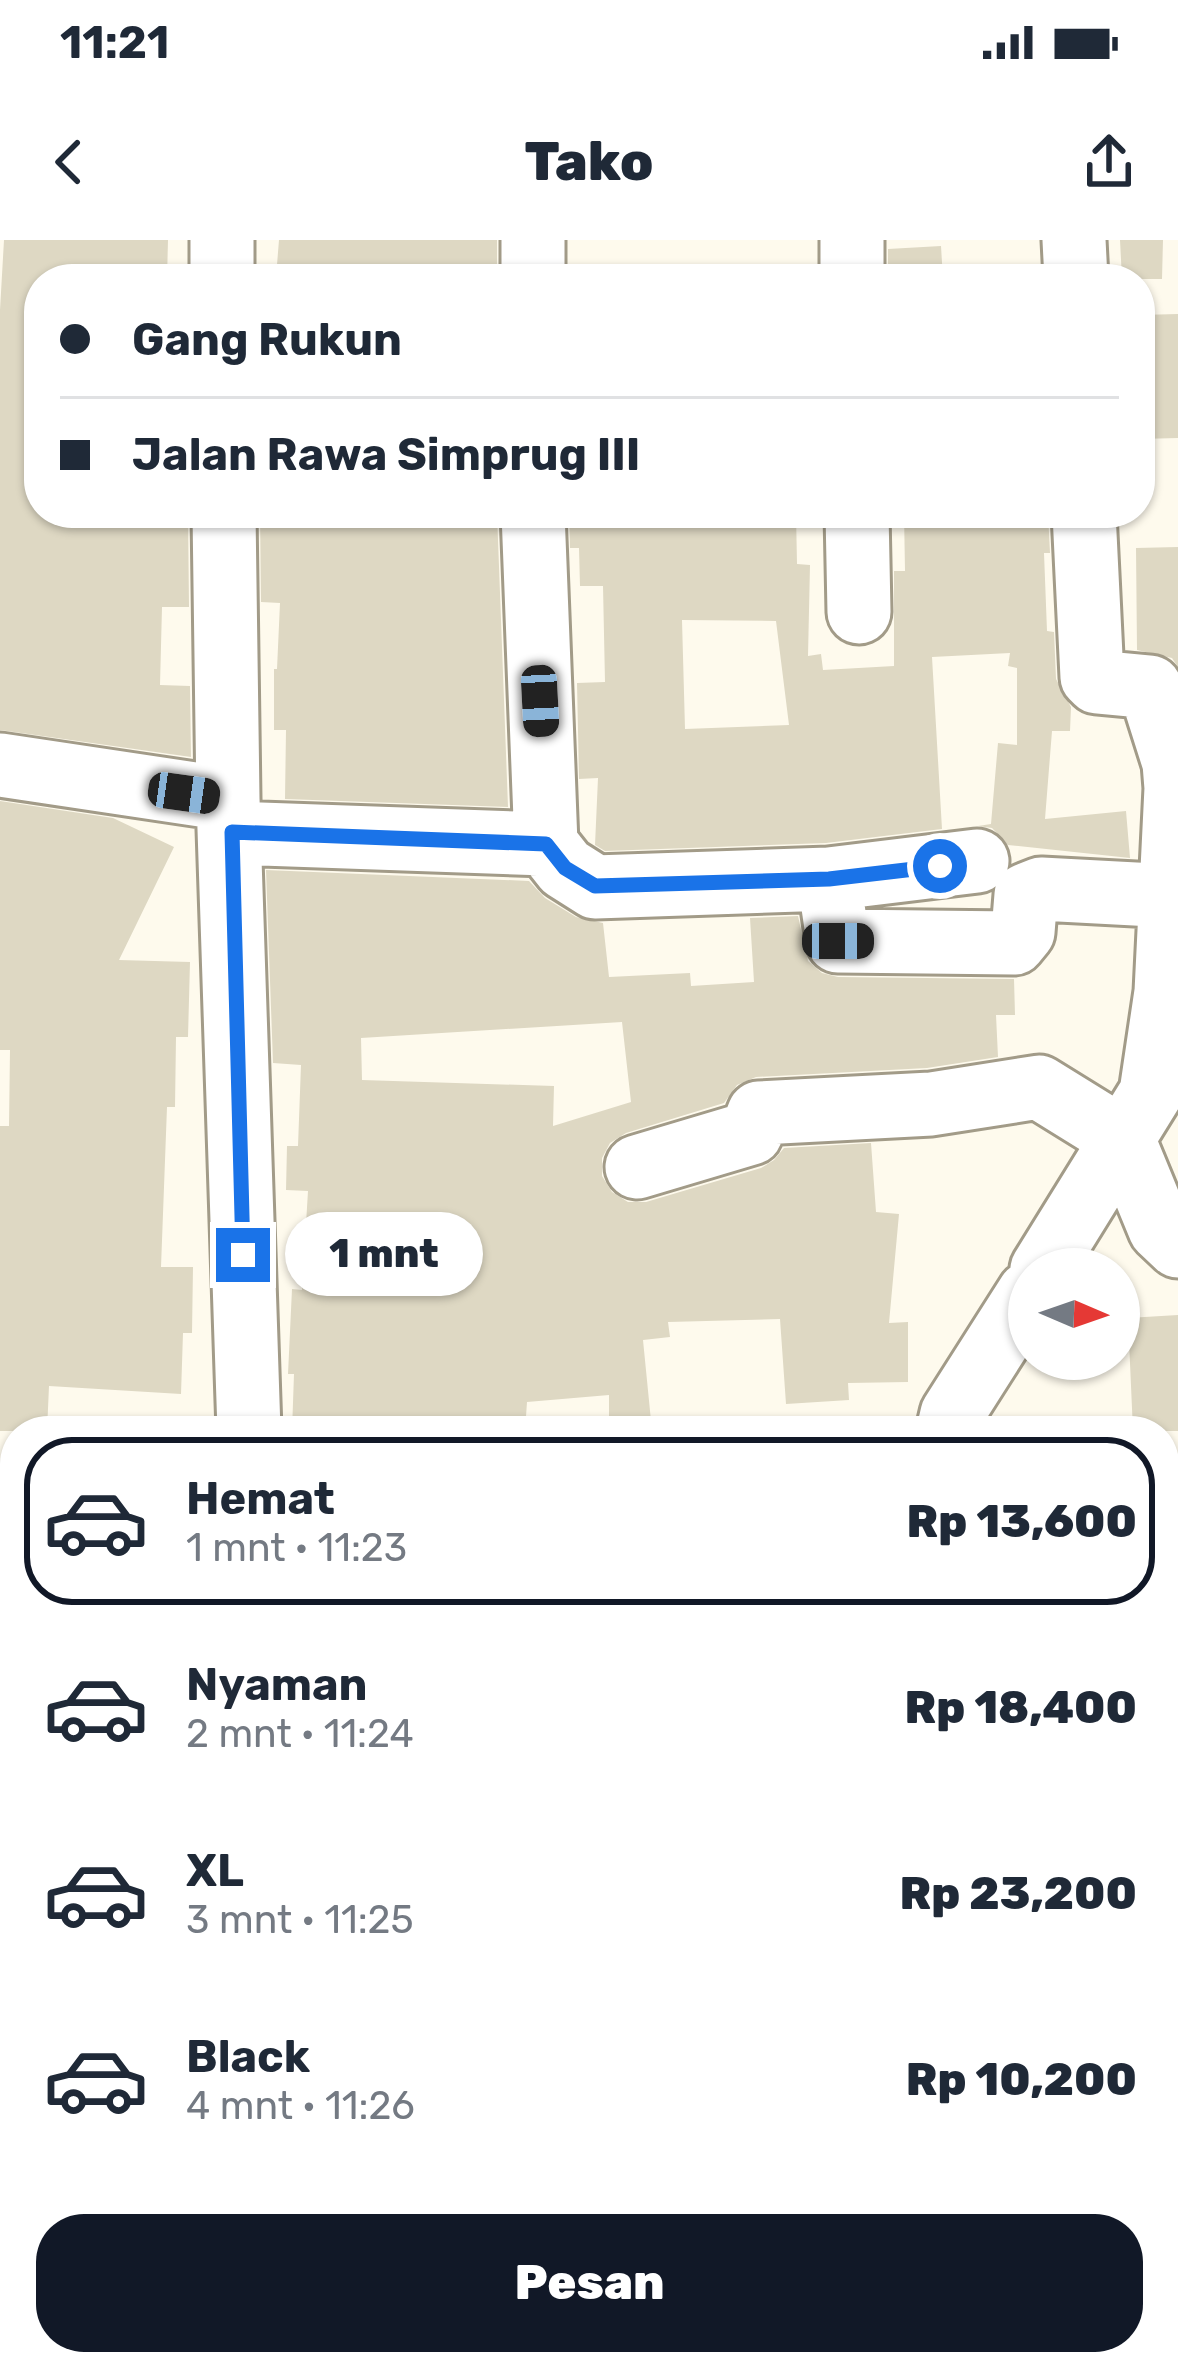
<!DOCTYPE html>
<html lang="id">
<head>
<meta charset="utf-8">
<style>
  :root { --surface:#fff; --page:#f6f6f7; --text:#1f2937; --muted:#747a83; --line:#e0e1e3; --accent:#111827 }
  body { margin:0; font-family:Rubik,sans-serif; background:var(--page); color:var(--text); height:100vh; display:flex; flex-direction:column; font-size:45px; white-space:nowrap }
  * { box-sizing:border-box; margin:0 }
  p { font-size:39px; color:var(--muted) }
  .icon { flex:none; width:66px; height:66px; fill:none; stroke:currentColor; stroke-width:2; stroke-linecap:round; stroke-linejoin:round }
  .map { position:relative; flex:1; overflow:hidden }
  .panel { position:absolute; left:0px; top:1176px; width:1179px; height:960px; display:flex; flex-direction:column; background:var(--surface); border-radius:48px 48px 0 0; box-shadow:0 3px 9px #0004 }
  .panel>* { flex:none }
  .hud { position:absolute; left:24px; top:24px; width:1131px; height:264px; border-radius:48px; box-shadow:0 3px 9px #0004; display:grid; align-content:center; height:264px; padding:0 36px; background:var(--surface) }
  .needle { width:78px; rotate:92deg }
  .controls { position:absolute; left:1008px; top:1008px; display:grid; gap:24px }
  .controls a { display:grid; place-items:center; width:132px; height:132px; border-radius:50%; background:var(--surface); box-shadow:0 3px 9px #0004; font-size:60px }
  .end { position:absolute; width:54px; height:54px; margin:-27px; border:15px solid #1a73e8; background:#fff; box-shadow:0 0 0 6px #fff }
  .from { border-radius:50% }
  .bubble { position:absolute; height:84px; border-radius:42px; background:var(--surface); box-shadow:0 3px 9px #0004; font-size:39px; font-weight:800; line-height:84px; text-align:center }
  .car { position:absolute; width:36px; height:72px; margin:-36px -18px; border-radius:15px; box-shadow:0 0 9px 3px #0007; background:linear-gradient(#222 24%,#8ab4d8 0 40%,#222 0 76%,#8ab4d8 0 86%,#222 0) }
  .hud b { display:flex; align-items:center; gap:42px; height:114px; font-size:45px }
  .hud b+b { border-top:3px solid var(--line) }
  .hud i { width:30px; height:30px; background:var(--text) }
  ul { padding:21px 0 0; list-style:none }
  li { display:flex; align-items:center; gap:36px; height:168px; margin:0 24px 18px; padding:0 12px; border:6px solid transparent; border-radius:48px }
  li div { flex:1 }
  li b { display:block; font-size:45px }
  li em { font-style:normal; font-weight:800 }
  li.selected { border-color:var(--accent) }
  li>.icon { width:108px; height:108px; stroke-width:1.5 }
  .button { display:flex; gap:24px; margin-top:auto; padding:24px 36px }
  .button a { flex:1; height:138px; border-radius:48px; background:var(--accent); color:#fff; font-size:48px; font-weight:800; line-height:138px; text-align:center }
  .status { display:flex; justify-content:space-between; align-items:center; height:84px; padding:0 60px; background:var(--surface); direction:ltr }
  .status svg { height:33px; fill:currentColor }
  header { display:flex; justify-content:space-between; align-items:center; height:156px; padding:0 36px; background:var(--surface); font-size:54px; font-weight:800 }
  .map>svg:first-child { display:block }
  .building { fill:#ded8c3; fill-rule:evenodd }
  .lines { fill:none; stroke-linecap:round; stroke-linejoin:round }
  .minor-casing { stroke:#a29b88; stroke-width:69 }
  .minor { stroke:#fff; stroke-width:63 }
  .rail-casing { stroke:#555149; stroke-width:14 }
  .rail { stroke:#fefaed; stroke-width:9; stroke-dasharray:27; stroke-linecap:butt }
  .route { stroke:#1a73e8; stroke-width:15 }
</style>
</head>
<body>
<div class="status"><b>11:21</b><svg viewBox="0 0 49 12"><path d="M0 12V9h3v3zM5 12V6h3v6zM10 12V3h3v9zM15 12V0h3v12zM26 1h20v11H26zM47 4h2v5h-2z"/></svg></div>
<header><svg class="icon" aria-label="back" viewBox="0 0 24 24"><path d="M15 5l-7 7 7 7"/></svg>Tako<svg class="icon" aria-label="share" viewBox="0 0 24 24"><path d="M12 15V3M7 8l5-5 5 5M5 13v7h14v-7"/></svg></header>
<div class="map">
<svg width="1178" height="2136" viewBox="0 0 1178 2136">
  <rect width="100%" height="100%" fill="#fefaed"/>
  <!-- building -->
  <path class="building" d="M4,0H168L167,39H39V273H188L189,367H162L160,445L190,446L191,517L0,490V70Z
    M279,0H497V39L276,37Z
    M1120,0H1163L1162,39H1122Z
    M941,6L943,39H888V9Z
    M1178,74V198L1140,199V75Z
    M260,273H497L508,567L285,559L286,490H274V429H277L280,363L261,362Z
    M569,273H796L797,324L810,325L808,416L821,414L823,430L894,426V331H905L904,273H1048L1050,313H1044L1047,391L1054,392L1056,439L1071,467L1070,491H1052L1045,579L1126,571L1130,618L1008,605L992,588L978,586L991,584L998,503L1017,505V428L1008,426L1010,413L932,417L942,589L826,603L605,611L595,605L598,538L579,539L577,443L605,442L603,346H580L579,308H570ZM682,380L776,381L789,485L685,489Z
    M1178,307V427L1172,418L1137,410L1136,308Z
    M0,561L113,578L174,607L119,720L190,722L188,797H176L175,867H167L161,1027H193L192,1093H183L181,1154L49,1146L47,1191H0V886H9L10,810H0Z
    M266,630L529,641L545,658L576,677L603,683L609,737L690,733L691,746L754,742L750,678L798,676L808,721L822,733L838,737L1014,739L1015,775H996L998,817L927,828L756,837L737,845L724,863L626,893L610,903L602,918V936L612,952L628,962H646L761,928L774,920L784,908L871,903L876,972L899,974L889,1083L908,1082V1142L848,1143L849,1160L786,1164L780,1079L668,1082L670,1097L643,1100L652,1191H609V1155L527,1162L525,1191H292L294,1134H288L292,1049L302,1050L308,951L286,950L287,906H298L301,825L273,823ZM622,782L631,862L553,886L554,846L362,840L361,798Z
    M1178,1075V1191H1133L1128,1078Z"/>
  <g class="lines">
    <defs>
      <path id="minor" d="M222,0V39
        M533,0V39
        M852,0V39
        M1074,0L1076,39
        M224,273L228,559L249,1191
        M533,273L546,604
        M857,273L859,372
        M0,525L228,559
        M232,593L546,604
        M546,604L565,628L595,647L829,639L977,621
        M829,639L838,701L1014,703L1023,692L1026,655L1041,649L1173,656
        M637,927L751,893L759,873L931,864L1039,847L1123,899L1160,989L1178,1006
        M1042,1029L1151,853L1166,752L1176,548L1174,523L1150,447L1097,442L1092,437L1084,273
        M948,1191L952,1174L1029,1053
        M0,1533H15
        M1164,1623L1178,1622
        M0,2009L15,2019
        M180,2121L204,2136
        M874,2121L916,2136
        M1152,2121L1154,2136"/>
    </defs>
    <!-- minor casing -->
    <use href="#minor" class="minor-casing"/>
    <!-- minor -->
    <use href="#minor" class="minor"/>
    <defs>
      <path id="rail" d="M0,1854L15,1863
        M0,1892L15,1901
        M358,2121L381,2136
        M415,2121L438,2136"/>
    </defs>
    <!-- rail casing -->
    <use href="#rail" class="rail-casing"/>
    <!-- rail -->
    <use href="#rail" class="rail"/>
  </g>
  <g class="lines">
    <!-- route -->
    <path class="route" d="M243,1015L232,592L546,604L565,628L595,646L829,639L940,626"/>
  </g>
</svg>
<div class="controls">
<a><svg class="needle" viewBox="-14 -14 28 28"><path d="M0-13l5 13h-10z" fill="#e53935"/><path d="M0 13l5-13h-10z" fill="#747a83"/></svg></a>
</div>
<i class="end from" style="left:940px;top:626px"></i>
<i class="end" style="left:243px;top:1015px"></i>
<div class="bubble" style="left:285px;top:972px;width:198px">1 mnt</div>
<i class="car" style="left:540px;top:461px;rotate:177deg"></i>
<i class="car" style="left:184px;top:553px;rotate:98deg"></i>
<i class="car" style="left:838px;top:701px;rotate:90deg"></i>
<div class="hud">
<b><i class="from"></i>Gang Rukun</b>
<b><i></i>Jalan Rawa Simprug III</b>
</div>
<section class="panel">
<ul>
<li class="selected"><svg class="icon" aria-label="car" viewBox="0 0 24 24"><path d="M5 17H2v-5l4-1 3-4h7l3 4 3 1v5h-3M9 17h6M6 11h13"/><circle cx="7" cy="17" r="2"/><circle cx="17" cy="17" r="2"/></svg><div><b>Hemat</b><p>1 mnt · 11:23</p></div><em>Rp 13,600</em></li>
<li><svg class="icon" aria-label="car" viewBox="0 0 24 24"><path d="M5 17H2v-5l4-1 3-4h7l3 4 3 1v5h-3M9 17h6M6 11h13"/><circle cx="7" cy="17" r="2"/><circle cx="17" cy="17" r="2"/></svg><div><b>Nyaman</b><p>2 mnt · 11:24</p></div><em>Rp 18,400</em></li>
<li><svg class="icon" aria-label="car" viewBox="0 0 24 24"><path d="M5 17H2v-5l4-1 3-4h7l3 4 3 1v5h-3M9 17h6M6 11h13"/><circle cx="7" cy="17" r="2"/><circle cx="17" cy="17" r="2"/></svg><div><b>XL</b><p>3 mnt · 11:25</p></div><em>Rp 23,200</em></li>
<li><svg class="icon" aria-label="car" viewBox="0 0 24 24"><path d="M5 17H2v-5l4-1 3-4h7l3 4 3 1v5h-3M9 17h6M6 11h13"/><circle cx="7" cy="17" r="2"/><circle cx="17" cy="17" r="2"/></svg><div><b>Black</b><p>4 mnt · 11:26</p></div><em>Rp 10,200</em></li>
</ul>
<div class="button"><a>Pesan</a></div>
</section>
</div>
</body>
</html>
